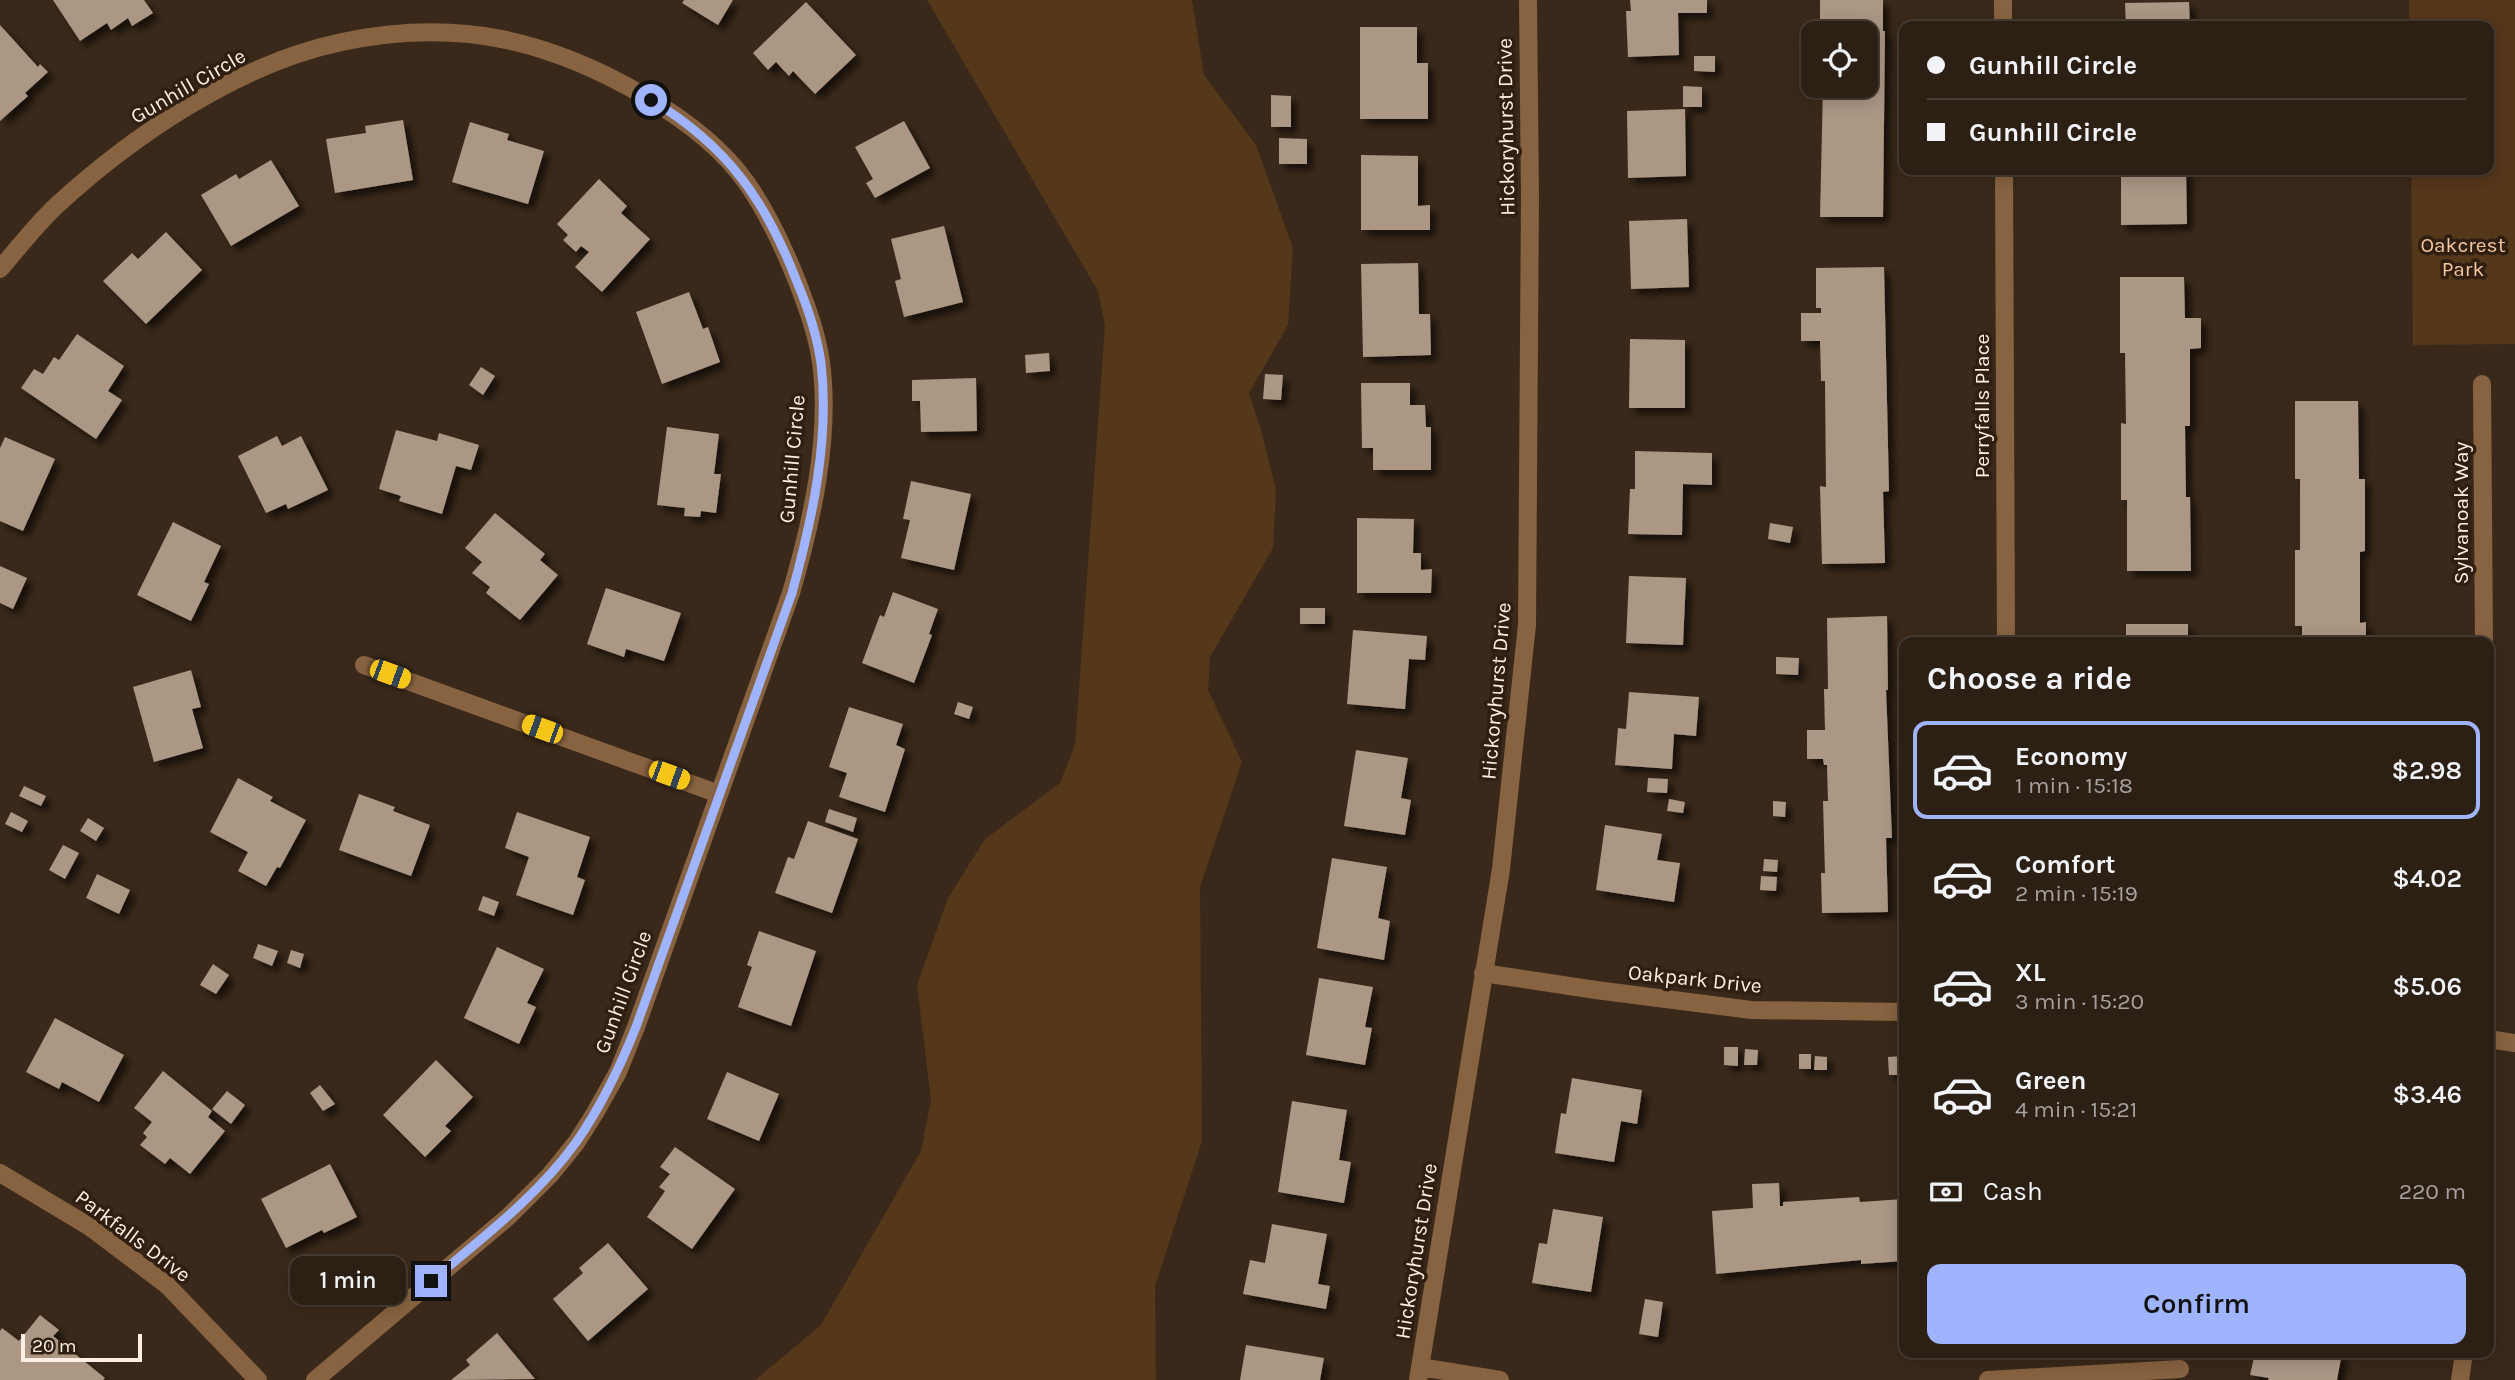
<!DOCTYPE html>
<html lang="en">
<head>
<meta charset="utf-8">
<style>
  :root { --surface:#2c1f14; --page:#382c22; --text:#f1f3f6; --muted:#a6a2a0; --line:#483d34; --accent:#a0b3fd }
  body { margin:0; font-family:Karla,sans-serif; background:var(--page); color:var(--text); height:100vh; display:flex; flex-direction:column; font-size:26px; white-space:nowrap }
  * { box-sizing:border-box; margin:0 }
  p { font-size:23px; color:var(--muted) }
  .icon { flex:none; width:38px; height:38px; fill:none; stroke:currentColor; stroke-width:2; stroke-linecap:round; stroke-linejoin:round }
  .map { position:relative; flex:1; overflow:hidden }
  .drawer { position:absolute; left:1899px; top:637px; width:595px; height:721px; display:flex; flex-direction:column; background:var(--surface); border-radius:14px; box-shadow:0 4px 18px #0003,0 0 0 2px var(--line) }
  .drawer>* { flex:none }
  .guide { position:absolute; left:1899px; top:21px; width:595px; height:154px; border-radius:14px; box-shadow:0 4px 18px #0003,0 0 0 2px var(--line); display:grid; align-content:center; height:154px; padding:0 28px; background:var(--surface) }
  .buttons { position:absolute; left:1801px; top:21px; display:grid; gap:14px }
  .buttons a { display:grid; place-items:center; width:77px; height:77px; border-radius:14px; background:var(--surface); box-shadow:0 4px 18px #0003,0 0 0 2px var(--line); font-size:35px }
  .scale { position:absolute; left:21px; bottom:18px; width:121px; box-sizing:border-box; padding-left:7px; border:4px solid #fbefe5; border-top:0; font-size:19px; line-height:24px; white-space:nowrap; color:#fbefe5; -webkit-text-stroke:5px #301f10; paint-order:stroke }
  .end { position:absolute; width:32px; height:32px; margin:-16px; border:9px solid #a0b3fd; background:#111; box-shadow:0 0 0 4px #111 }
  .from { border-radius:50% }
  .bubble { position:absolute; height:49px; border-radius:14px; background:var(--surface); box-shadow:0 4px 18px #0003,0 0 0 2px var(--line); font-size:23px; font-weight:600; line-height:49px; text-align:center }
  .car { position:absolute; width:21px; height:42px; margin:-21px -10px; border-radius:9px; box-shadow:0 0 5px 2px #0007; background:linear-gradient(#f5c518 24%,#345 0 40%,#f5c518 0 76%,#345 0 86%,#f5c518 0) }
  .guide b { display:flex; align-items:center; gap:24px; height:66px; font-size:26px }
  .guide b+b { border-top:2px solid var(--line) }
  .guide i { width:18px; height:18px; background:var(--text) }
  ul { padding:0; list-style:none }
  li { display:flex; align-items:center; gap:21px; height:98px; margin:0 14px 10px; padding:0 14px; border:4px solid transparent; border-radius:14px }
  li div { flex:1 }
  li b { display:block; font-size:26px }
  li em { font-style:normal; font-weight:600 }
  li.current { border-color:var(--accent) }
  li>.icon { width:63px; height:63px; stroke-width:1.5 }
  h2 { padding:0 28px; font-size:32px; line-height:84px }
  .pay { display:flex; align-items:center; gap:18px; height:77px; padding:0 28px; font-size:26px }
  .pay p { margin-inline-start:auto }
  .cta { display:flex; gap:14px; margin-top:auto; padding:14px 28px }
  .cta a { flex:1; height:80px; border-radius:14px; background:var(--accent); color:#111; font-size:28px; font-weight:600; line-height:80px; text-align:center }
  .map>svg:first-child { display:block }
  .green { fill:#55371a }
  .building { fill:#ac9785; filter:url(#shadow) }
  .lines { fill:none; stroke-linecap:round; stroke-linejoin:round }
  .minor { stroke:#886341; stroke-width:18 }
  .route { stroke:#a0b3fd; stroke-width:9 }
  .labels { text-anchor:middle; stroke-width:7; stroke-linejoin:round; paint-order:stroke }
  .street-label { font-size:21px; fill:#fbefe5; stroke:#301f10 }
  .park-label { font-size:21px; fill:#f4c7a0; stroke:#301f10 }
</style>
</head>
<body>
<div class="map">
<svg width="2515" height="1380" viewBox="0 0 2515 1380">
  <defs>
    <filter id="shadow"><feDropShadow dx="6" dy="6" stdDeviation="3.5" flood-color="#0009"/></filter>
  </defs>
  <rect width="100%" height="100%" fill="#3a291a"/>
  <!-- green -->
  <path class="green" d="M927,0H1192L1204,75L1256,145L1293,248L1288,325L1249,393L1261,430L1276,489L1273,548L1210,657L1208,690L1242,762L1200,887L1202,1141L1155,1286L1156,1380H755L821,1325L921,1151L931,1100L917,985L948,898L985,839L1060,783L1075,745L1105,325L1098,291Z
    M2409,0H2515V344L2413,345L2411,170H2488V26H2409Z"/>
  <!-- building -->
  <path class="building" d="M53,0H144L153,13L132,26L128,18L111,30L107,23L80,41Z
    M684,0H733L718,25L682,3Z
    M1630,0H1707V13H1678L1679,55L1628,57L1626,11H1631Z
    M1820,0H1883V31H1885L1883,217H1820L1823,86H1866V33H1820Z
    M806,2L856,55L815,94L793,71L789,76L776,62L768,70L753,53Z
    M2189,2L2190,26H2126L2125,3Z
    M0,25L38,67L40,64L48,72L25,93L28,96L0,121Z
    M1360,27H1417V63H1428V119H1360Z
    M1694,56H1715V72L1694,71Z
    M1683,86L1702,87V107H1683Z
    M1271,95L1291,96V127H1271Z
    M1685,109L1686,176L1628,178L1627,111Z
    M403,120L413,180L335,193L326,139L366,133L365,126Z
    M904,121L930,168L875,198L866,183L873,179L855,147Z
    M470,122L509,134L507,140L544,151L528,204L452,182Z
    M1279,138L1307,139V164H1279Z
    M1361,155L1418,156V206L1430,205V230H1361Z
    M271,160L299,206L231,246L201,195L236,174L239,179Z
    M2121,170H2186L2187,224L2121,225Z
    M599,179L627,206L621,213L650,239L602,292L575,267L589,252L581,246L576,252L563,240L568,235L557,224Z
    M1687,219L1689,287L1631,289L1629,221Z
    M944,226L963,302L904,317L895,281L901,279L891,239Z
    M166,232L202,270L146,324L103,281L132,253L138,259Z
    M1418,263L1419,314H1430L1431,355L1363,357L1361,264Z
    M1884,267L1889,491L1883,492L1885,563L1822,564L1820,486L1826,487L1825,381H1821L1820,341H1801V313H1821V308H1816V268Z
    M2120,277H2184L2185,318H2201V348L2190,349V426H2185L2186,497H2190L2191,571H2127V500H2121V423L2126,424L2125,353H2120Z
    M689,292L703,329L708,327L720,362L662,384L636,312Z
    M77,334L124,366L108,391L122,400L96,439L21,388L34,369L43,374L54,357L59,360Z
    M1630,339L1685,340V408H1629Z
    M1049,353L1050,371L1026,373L1025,355Z
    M481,367L495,376L483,395L469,385Z
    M1265,374L1283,375L1281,400L1263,399Z
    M976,378L977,431L921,432L920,401H912V380Z
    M1361,383H1410V405H1425L1426,427H1431V470H1373V448H1362Z
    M2295,401H2358L2359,479H2365V551L2360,552V623L2366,622V642H2302V626H2295V550H2300V479H2295Z
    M667,427L719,434L714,474H721L716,513L701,511L700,517L684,516L685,508L657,505Z
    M396,430L437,441L439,433L479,445L471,470L456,466L442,514L399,501L401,496L379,489Z
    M277,436L282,446L301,436L328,490L288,509L286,504L266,513L238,456Z
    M5,437L55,459L23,531L0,521V448Z
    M1635,451L1712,453V485L1683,484L1682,535L1628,534L1630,489H1635Z
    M911,481L971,494L954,570L901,558L910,520L903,519Z
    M495,513L545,554L540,560L558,575L520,620L486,593L490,587L472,573L482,562L465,548Z
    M1357,518L1414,519L1413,553H1421V570L1432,569L1431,593H1357Z
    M173,522L221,546L204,582L209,584L191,621L137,595Z
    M1770,523L1793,527L1790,543L1768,539Z
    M0,566L27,578L13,609L0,603Z
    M1629,576L1686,578L1683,645L1626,643Z
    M606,588L681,613L664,661L626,649L624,657L587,644Z
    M893,592L938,609L929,634L932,635L914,683L862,663L880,615L884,617Z
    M1300,608H1325V624H1300Z
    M1887,616L1888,690H1886L1892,838H1886L1888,912L1822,913L1821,873H1825L1823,801H1828L1827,765H1824L1823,759H1807V730H1825L1824,689H1828L1827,618Z
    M2126,624H2188V642H2126Z
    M1353,630L1427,636L1425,660L1409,659L1405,709L1347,704Z
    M1776,657L1799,658L1798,675L1776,674Z
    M191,670L201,707L192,709L203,748L154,762L133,687Z
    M1629,692L1699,697L1696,736L1674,734L1672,769L1615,765L1618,728L1626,729Z
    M958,702L973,707L969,719L954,714Z
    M849,707L903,724L896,745L905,749L885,812L839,797L847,773L829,767Z
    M1356,750L1408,758L1401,798L1411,800L1405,835L1344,826Z
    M238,778L273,797L270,801L306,820L280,868L277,867L266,886L238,871L248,852L210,832Z
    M1648,778L1668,779L1667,793L1647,792Z
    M24,786L46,796L41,806L19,796Z
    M359,794L395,807L393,811L430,825L411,876L339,850Z
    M1669,799L1685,802L1683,813L1667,811Z
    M1773,801L1786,802L1785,817L1773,816Z
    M829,809L857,818L853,832L825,822Z
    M11,812L28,821L22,832L5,824Z
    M517,812L590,837L577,877L585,880L573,915L516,895L529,857L505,848Z
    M88,818L104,828L96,841L80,831Z
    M808,821L858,839L832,913L775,893L788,857L794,859Z
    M1605,825L1662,834L1657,860L1680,863L1674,902L1596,890Z
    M63,845L79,853L65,879L49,870Z
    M1332,858L1387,867L1378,918L1390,921L1384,960L1317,948Z
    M1764,859L1778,860L1777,872L1763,871Z
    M97,874L130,890L119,914L86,898Z
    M1761,876L1777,877L1776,891L1760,890Z
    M483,896L499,902L494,916L478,910Z
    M759,931L816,951L791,1026L738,1007L752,967L747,965Z
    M258,944L278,951L272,966L253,958Z
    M497,947L544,969L527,1003L536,1007L519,1044L464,1018Z
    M291,950L304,954L300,968L287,963Z
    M213,964L229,975L216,994L200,985Z
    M1319,978L1373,987L1365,1027L1372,1028L1365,1065L1306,1055Z
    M55,1018L124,1055L99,1102L62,1082L59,1089L26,1072Z
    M1724,1047H1738V1066L1724,1065Z
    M1745,1049L1758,1050L1757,1065H1744Z
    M1799,1054H1811V1069H1799Z
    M1815,1056L1827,1057V1070H1814Z
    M1904,1056V1075H1889L1888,1057Z
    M436,1060L473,1097L445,1126L451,1131L425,1157L383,1115Z
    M163,1071L212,1111L208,1117L225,1131L190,1174L170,1158L165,1164L140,1145L147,1137L143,1133L152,1122L134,1108Z
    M727,1072L779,1094L759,1141L707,1119Z
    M1572,1078L1642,1090L1637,1124L1621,1121L1614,1162L1555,1153L1561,1113L1566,1114Z
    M320,1085L335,1104L323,1111L310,1093Z
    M227,1091L245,1105L231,1124L212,1109Z
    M1292,1101L1347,1110L1339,1160L1351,1162L1344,1203L1278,1192Z
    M675,1147L735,1189L692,1249L647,1217L665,1191L659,1187L670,1174L660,1167Z
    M330,1164L357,1217L324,1233L322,1230L286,1248L261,1199Z
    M1779,1183L1780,1206H1783V1202L1859,1197L1860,1202L1904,1199V1261L1861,1264V1260L1716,1274L1712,1211L1753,1208L1752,1184Z
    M1553,1209L1603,1217L1591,1292L1532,1283L1539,1243L1547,1244Z
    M1272,1224L1327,1234L1318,1284L1330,1286L1326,1309L1243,1294L1250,1260L1265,1263Z
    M608,1243L648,1289L588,1341L553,1299L583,1273L579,1268Z
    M1645,1299L1663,1302L1658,1337L1639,1334Z
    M40,1315L59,1330L53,1336L105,1378L103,1380H0V1331L2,1328L19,1341Z
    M497,1333L535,1379L451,1380L470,1365L466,1360Z
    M1246,1345L1324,1358L1320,1380H1240Z
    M2255,1353H2342L2337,1380H2268L2269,1378L2250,1375Z"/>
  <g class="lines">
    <!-- minor -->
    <path class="minor" d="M2003,0V26
      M2004,170L2006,642
      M0,269C18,248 36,225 56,206C132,136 239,63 342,42C457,18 548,39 648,98C685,120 721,147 746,182C768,213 783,246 797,281C807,307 817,334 821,362C831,437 812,521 791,593L636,1027L618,1072L595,1113L576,1143L550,1175L509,1216L315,1380
      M2482,384L2484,642
      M364,665L719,794
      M1483,973L1596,990L1751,1010L1904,1012
      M2488,1039L2515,1043
      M0,1173L90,1227L167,1285L258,1380
      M1420,1367L1500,1380
      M1418,1380L1501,869L1527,625L1530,197L1528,0
      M1988,1380L2180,1369
      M2460,1380L2464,1353"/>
  </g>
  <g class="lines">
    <!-- route -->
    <path class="route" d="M431,1281C482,1238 538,1196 577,1141C602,1105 620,1067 636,1027L792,593C812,520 830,440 821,363C817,335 808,308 797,282C766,201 727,145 651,100"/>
  </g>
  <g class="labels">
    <!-- street labels -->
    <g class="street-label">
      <text transform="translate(188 86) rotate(-30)" y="7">Gunhill Circle</text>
      <text transform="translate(1506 127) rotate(-91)" y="7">Hickoryhurst Drive</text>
      <text transform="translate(1982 406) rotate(-90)" y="7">Perryfalls Place</text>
      <text transform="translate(792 459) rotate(-85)" y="7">Gunhill Circle</text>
      <text transform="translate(2461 513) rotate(-90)" y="7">Sylvanoak Way</text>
      <text transform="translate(1496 691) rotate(-85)" y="7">Hickoryhurst Drive</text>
      <text transform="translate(1695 979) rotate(6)" y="7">Oakpark Drive</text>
      <text transform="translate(623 992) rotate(-70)" y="7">Gunhill Circle</text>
      <text transform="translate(133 1236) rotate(37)" y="7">Parkfalls Drive</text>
      <text transform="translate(1416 1251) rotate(-81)" y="7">Hickoryhurst Drive</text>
    </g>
    <!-- park labels -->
    <g class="park-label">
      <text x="2463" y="252">Oakcrest<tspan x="2463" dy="24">Park</tspan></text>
    </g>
  </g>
</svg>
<div class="buttons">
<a><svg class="icon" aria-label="locate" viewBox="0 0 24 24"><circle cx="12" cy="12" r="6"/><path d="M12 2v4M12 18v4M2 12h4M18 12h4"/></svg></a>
</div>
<div class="scale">20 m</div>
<i class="end from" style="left:651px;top:100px"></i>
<i class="end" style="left:431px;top:1281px"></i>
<div class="bubble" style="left:290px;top:1256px;width:116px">1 min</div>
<i class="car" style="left:390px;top:674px;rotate:110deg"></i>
<i class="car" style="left:542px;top:729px;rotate:290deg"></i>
<i class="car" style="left:669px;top:775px;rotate:110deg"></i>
<div class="guide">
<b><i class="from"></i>Gunhill Circle</b>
<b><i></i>Gunhill Circle</b>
</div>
<section class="drawer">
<h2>Choose a ride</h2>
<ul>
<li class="current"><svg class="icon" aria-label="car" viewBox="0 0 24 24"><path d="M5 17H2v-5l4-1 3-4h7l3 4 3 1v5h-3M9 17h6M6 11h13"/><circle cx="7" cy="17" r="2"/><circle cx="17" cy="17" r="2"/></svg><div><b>Economy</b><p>1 min · 15:18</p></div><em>$2.98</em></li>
<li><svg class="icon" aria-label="car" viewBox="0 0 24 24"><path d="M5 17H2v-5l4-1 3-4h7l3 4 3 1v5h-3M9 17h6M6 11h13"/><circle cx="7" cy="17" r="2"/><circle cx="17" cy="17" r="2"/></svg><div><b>Comfort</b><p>2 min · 15:19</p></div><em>$4.02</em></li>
<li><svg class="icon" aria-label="car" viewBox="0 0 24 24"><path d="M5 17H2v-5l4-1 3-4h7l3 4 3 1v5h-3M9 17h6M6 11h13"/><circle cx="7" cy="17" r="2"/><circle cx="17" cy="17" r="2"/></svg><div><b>XL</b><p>3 min · 15:20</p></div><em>$5.06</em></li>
<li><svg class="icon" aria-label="car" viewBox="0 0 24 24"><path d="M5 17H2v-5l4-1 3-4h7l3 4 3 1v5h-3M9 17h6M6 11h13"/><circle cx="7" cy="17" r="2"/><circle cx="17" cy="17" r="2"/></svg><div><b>Green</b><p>4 min · 15:21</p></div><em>$3.46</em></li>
</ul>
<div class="pay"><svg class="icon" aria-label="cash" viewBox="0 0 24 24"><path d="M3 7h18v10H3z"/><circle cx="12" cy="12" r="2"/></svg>Cash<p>220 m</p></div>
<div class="cta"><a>Confirm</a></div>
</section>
</div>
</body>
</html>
